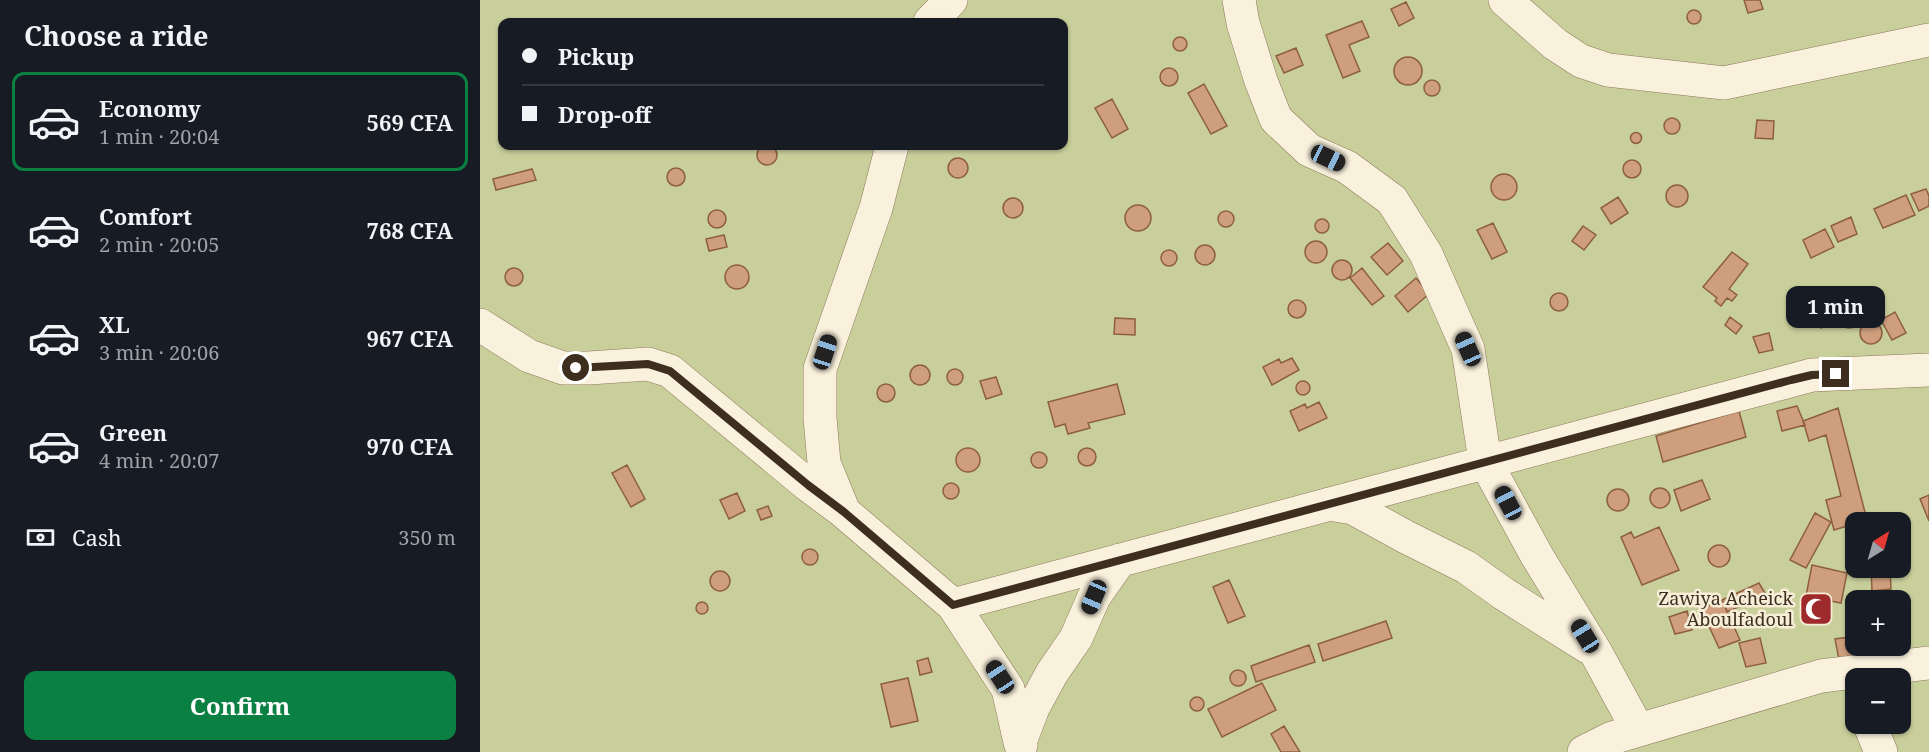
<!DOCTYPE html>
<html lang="en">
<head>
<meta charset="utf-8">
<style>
  :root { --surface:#171b24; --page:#20242c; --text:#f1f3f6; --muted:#9ea1a6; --line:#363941; --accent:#0b8043 }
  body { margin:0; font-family:"Noto Serif",serif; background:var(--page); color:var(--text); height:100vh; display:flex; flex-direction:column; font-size:22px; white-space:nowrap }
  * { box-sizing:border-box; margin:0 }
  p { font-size:20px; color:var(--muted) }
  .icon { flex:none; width:33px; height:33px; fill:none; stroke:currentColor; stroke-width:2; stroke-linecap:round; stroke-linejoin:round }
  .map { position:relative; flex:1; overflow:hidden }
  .drawer { display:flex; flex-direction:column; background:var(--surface); width:480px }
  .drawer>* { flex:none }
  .guide { position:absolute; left:18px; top:18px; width:570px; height:132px; border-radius:12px; box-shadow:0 2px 4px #0004; display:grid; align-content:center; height:132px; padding:0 24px; background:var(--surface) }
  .needle { width:39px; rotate:37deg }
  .tools { position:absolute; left:1365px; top:512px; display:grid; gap:12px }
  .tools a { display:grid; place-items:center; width:66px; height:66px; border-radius:12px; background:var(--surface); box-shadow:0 2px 4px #0004; font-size:30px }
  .end { position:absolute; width:27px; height:27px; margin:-14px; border:8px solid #3d2e20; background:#fff; box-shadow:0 0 0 3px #fff }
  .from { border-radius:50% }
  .bubble { position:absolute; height:42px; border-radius:12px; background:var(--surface); box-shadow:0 2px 4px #0004; font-size:20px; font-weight:700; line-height:42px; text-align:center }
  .car { position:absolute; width:18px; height:36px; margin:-18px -9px; border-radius:8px; box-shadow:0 0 4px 2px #0007; background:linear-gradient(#222 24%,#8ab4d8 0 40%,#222 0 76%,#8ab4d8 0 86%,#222 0) }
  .guide b { display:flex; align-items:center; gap:21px; height:57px; font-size:22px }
  .guide b+b { border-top:2px solid var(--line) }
  .guide i { width:15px; height:15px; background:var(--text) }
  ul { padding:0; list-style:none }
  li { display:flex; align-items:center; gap:18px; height:99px; margin:0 12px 9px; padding:0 12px; border:3px solid transparent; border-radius:12px }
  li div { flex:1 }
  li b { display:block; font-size:22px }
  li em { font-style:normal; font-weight:700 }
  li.current { border-color:var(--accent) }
  li>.icon { width:54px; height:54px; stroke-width:1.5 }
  h2 { padding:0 24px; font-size:27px; line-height:72px }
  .pay { display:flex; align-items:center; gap:15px; height:66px; padding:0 24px; font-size:22px }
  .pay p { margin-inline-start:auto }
  .action { display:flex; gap:12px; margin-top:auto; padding:12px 24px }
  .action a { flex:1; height:69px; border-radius:12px; background:var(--accent); color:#fff; font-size:24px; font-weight:700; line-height:69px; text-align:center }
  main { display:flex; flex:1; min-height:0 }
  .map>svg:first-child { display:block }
  .green { fill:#c9cf9b; fill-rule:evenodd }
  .building { fill:#cf9f7d; stroke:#8d5f41; stroke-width:1.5 }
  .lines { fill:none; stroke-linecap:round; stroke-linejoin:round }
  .minor-casing { stroke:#8d765c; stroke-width:34 }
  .minor { stroke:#faf1dc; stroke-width:33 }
  .route { stroke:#3d2e20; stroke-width:8 }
  .labels { text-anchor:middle; stroke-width:5; stroke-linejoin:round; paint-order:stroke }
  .poi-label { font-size:18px; fill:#3d2e20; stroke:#f7eed8; text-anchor:end }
</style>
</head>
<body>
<main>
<section class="drawer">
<h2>Choose a ride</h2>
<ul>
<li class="current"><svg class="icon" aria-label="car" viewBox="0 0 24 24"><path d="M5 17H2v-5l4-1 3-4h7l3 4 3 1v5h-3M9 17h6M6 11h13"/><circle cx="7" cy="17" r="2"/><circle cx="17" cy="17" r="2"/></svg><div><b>Economy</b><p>1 min · 20:04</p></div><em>569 CFA</em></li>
<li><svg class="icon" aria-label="car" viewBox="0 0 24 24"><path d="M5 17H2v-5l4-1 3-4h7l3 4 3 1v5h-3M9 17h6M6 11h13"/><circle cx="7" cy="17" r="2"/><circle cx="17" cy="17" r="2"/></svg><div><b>Comfort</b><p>2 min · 20:05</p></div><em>768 CFA</em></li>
<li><svg class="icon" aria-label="car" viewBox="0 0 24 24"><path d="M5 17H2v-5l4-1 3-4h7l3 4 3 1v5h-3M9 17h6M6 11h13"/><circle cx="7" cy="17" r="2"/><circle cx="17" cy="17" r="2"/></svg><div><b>XL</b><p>3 min · 20:06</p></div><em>967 CFA</em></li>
<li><svg class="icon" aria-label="car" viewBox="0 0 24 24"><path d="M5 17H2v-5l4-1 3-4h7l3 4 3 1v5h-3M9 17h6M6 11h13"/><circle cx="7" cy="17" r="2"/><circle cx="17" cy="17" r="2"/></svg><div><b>Green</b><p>4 min · 20:07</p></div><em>970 CFA</em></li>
</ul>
<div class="pay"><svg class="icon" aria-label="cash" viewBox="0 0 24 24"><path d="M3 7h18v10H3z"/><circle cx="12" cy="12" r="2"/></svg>Cash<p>350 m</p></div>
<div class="action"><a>Confirm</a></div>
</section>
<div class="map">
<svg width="1449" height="752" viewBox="0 0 1449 752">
  <rect width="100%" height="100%" fill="#f0e4c8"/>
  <!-- green -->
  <path class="green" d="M0,0H1449V752H0ZM22,22H584V146H22ZM1376,522H1420V567H1376ZM1376,600H1420V645H1376ZM1376,678H1420V723H1376Z"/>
  <!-- building -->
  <path class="building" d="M1264,0H1280L1283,9L1268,13Z
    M926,2L934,18L919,26L911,9Z
    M1207 17a7 7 0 1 1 14 0a7 7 0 1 1-14 0Z
    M882,21L889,37L869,45L880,71L863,78L846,35Z
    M693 44a7 7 0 1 1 14 0a7 7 0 1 1-14 0Z
    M816,48L823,65L804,73L796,56Z
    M914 71a14 14 0 1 1 28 0a14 14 0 1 1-28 0Z
    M680 77a9 9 0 1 1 18 0a9 9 0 1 1-18 0Z
    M944 88a8 8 0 1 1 16 0a8 8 0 1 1-16 0Z
    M724,84L747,126L731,134L708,93Z
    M632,99L648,129L632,138L615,108Z
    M1184 126a8 8 0 1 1 16 0a8 8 0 1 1-16 0Z
    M1277,120L1294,121L1293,139L1275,138Z
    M1150.5 138a5.5 5.5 0 1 1 11 0a5.5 5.5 0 1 1-11 0Z
    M277 155a10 10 0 1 1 20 0a10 10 0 1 1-20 0Z
    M468 168a10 10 0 1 1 20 0a10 10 0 1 1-20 0Z
    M1143 169a9 9 0 1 1 18 0a9 9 0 1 1-18 0Z
    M187 177a9 9 0 1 1 18 0a9 9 0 1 1-18 0Z
    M52,169L56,180L16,190L13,179Z
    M1011 187a13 13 0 1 1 26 0a13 13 0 1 1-26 0Z
    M1186 196a11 11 0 1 1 22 0a11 11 0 1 1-22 0Z
    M1446,189L1449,196V206L1439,211L1431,194Z
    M1426,195L1435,215L1403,228L1394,209Z
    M1138,197L1148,213L1131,224L1121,208Z
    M523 208a10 10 0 1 1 20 0a10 10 0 1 1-20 0Z
    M645 218a13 13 0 1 1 26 0a13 13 0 1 1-26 0Z
    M228 219a9 9 0 1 1 18 0a9 9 0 1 1-18 0Z
    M738 219a8 8 0 1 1 16 0a8 8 0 1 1-16 0Z
    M1371,217L1377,234L1358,242L1351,226Z
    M835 226a7 7 0 1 1 14 0a7 7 0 1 1-14 0Z
    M1013,223L1027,252L1012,259L997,230Z
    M1103,226L1116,235L1104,250L1092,241Z
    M1345,229L1354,247L1331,258L1323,240Z
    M244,235L247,247L229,251L226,239Z
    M825 252a11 11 0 1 1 22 0a11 11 0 1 1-22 0Z
    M908,243L923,261L907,275L891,257Z
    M715 255a10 10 0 1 1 20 0a10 10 0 1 1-20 0Z
    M681 258a8 8 0 1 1 16 0a8 8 0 1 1-16 0Z
    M1252,252L1268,264L1249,289L1257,295L1252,301L1247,298L1241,306L1235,301L1237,298L1223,287Z
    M852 270a10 10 0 1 1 20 0a10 10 0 1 1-20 0Z
    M245 277a12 12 0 1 1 24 0a12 12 0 1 1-24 0Z
    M882,268L904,296L892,305L870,278Z
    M25 277a9 9 0 1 1 18 0a9 9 0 1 1-18 0Z
    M936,278L949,294L928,312L915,296Z
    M1070 302a9 9 0 1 1 18 0a9 9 0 1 1-18 0Z
    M1349,298L1359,319L1341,328L1331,308Z
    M808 309a9 9 0 1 1 18 0a9 9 0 1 1-18 0Z
    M1361 320a8 8 0 1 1 16 0a8 8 0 1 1-16 0Z
    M1415,312L1426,333L1412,340L1401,320Z
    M1250,317L1262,326L1256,334L1245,325Z
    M635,318L655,319V335L634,334Z
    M1380 333a11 11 0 1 1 22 0a11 11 0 1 1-22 0Z
    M1289,333L1293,350L1279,353L1273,337Z
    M812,358L819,370L792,385L783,367L799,359L801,363Z
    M430 375a10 10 0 1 1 20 0a10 10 0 1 1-20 0Z
    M467 377a8 8 0 1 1 16 0a8 8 0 1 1-16 0Z
    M516,377L522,394L506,399L500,381Z
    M816 388a7 7 0 1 1 14 0a7 7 0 1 1-14 0Z
    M397 393a9 9 0 1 1 18 0a9 9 0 1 1-18 0Z
    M637,384L645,414L608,423L610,428L588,434L585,424L575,427L568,402Z
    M839,402L847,418L819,431L810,411L825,404L827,408Z
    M1317,406L1325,425L1302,431L1297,411Z
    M1358,408L1387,520L1354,530L1346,500L1361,496L1346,435L1329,441L1323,421Z
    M1259,411L1266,437L1183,462L1176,436Z
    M476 460a12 12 0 1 1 24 0a12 12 0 1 1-24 0Z
    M598 457a9 9 0 1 1 18 0a9 9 0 1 1-18 0Z
    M551 460a8 8 0 1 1 16 0a8 8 0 1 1-16 0Z
    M147,465L165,499L151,507L132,473Z
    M1222,480L1230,499L1201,511L1194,490Z
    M463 491a8 8 0 1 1 16 0a8 8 0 1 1-16 0Z
    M1170 498a10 10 0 1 1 20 0a10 10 0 1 1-20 0Z
    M1127 500a11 11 0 1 1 22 0a11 11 0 1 1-22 0Z
    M257,493L265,511L249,519L240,500Z
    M1449,495V521L1440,499Z
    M288,506L292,516L281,520L277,510Z
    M1335,513L1351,522L1326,568L1310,560Z
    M1179,527L1199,570L1162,585L1141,537L1151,532L1154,538Z
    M1228 556a11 11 0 1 1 22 0a11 11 0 1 1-22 0Z
    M322 557a8 8 0 1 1 16 0a8 8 0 1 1-16 0Z
    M1332,565L1367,573L1361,603L1326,596Z
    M1391,567H1410L1411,589L1392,591Z
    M230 581a10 10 0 1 1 20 0a10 10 0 1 1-20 0Z
    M749,580L765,616L748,623L733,587Z
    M1279,583L1286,595L1247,612L1242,600Z
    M1242,600L1260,640L1239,648L1221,609Z
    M216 608a6 6 0 1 1 12 0a6 6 0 1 1-12 0Z
    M1207,611L1212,630L1195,634L1189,617Z
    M906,621L912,638L843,661L838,644Z
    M1376,636V645H1394L1395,654L1359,660L1355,639Z
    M1280,638L1286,663L1266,667L1259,643Z
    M829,645L835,662L776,682L771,666Z
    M448,658L452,672L440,675L437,661Z
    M750 678a8 8 0 1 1 16 0a8 8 0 1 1-16 0Z
    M428,678L438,721L411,727L401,684Z
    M782,683L796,710L742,737L728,709Z
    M710 704a7 7 0 1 1 14 0a7 7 0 1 1-14 0Z
    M804,726L820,752H801L791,734Z"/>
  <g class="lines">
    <defs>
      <path id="minor" d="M759,0L763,23L781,81L796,119L829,150L867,167L912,200L946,254L988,349L1005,461L1057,556L1115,651L1158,730
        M1025,0L1075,44L1101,61L1128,70L1244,83L1449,40
        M450,22L471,0
        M412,146L396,208L340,369V418L344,463L364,512L473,605L528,689L540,742
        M0,325L49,356L83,368H109L168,364L190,371L328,485L363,511
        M849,504L873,508L926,537L986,567L1024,594L1108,647
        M473,605L1332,375L1449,370
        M1389,723L1401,752
        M541,745L540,742L553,708L572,673L596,638L614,597L640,560
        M1104,752L1132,738L1341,676L1449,663"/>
    </defs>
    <!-- minor casing -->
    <use href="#minor" class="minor-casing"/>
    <!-- minor -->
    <use href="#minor" class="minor"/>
  </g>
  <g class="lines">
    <!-- route -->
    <path class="route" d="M96,368L168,364L190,371L328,485L364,512L473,605L1311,380L1332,375L1356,374"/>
  </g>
  <!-- icons -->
  <defs>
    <symbol id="mosque-square" viewBox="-11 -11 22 22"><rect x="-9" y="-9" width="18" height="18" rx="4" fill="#9e2a2b" stroke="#f7eed8"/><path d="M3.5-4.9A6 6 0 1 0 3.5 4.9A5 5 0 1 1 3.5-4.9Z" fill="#fff"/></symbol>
  </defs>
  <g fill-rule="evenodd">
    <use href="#mosque-square" x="1317" y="590" width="38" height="38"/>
  </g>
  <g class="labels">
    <!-- poi labels -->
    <g class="poi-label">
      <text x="1313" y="605">Zawiya Acheick<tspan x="1313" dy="21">Aboulfadoul</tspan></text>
    </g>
  </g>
</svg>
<div class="tools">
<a><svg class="needle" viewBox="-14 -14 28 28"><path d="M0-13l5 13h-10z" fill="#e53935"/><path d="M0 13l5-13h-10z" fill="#9ea1a6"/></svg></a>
<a>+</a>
<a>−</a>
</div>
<i class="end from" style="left:96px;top:368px"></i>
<i class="end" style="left:1356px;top:374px"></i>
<div class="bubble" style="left:1306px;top:286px;width:99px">1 min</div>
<i class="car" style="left:848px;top:158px;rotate:115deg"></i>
<i class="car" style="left:988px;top:349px;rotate:336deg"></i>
<i class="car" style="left:345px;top:352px;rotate:18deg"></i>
<i class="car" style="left:1028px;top:503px;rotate:332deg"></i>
<i class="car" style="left:614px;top:597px;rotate:203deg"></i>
<i class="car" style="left:1105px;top:636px;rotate:328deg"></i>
<i class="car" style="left:520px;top:677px;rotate:327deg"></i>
<div class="guide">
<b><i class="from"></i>Pickup</b>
<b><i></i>Drop-off</b>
</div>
</div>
</main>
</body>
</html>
